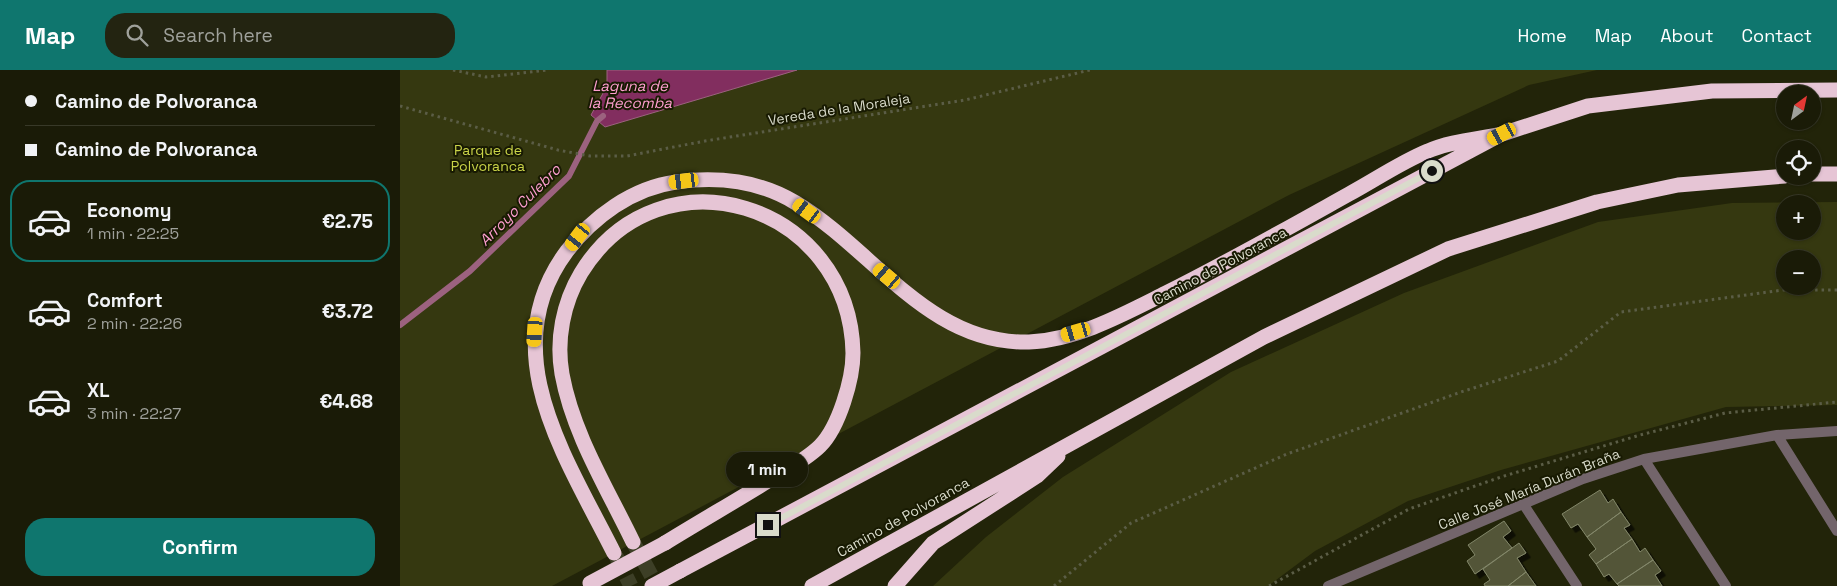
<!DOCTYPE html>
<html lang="en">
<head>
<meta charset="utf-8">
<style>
  :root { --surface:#1a1b07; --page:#232411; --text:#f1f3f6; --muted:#9fa19b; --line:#383928; --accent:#0f766e }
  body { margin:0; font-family:"Space Grotesk",sans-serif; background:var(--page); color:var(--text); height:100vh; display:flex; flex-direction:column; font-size:19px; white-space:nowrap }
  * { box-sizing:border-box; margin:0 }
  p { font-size:16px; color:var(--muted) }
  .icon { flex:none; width:28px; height:28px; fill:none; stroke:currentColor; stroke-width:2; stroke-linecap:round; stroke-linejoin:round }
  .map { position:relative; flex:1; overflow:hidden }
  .side { display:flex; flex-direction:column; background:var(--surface); width:400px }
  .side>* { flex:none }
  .hud { display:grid; align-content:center; height:110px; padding:0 25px; background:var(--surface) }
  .needle { width:32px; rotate:33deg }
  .tools { position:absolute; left:1376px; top:15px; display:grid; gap:10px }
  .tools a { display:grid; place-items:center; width:45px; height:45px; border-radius:50%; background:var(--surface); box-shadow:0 1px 4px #0004,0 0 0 1px var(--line); font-size:25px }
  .end { position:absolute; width:22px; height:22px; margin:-11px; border:6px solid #d9dbcb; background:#111; box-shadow:0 0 0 2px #111 }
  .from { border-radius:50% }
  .bubble { position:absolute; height:35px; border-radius:18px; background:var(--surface); box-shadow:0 1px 4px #0004,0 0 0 1px var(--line); font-size:16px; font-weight:800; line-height:35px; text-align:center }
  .car { position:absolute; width:15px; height:30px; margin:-15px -8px; border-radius:6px; box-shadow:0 0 4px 1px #0007; background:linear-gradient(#f5c518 24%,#345 0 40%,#f5c518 0 76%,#345 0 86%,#f5c518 0) }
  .hud b { display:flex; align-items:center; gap:18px; height:48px; font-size:19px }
  .hud b+b { border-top:1px solid var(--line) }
  .hud i { width:12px; height:12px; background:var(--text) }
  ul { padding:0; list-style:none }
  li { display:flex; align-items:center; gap:15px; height:82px; margin:0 10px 8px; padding:0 15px; border:2px solid transparent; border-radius:20px }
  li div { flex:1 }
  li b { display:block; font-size:19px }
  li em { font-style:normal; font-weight:800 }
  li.active { border-color:var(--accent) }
  li>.icon { width:45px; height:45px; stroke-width:1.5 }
  .button { display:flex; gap:10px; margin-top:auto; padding:10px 25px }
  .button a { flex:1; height:58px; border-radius:20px; background:var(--accent); color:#fff; font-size:20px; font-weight:800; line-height:58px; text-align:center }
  header { display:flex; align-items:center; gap:30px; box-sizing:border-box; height:70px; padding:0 25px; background:var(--accent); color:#fff }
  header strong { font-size:24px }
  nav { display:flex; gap:28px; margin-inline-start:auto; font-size:18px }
  .search { width:350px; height:45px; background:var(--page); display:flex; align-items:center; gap:12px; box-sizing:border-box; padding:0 18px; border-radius:20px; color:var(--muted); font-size:19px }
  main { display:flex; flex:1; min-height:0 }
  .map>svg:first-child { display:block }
  .green { fill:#353810; fill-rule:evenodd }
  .water { fill:#822e5f; stroke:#9c627f }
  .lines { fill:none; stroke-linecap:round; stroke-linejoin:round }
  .stream { stroke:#9c627f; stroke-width:6 }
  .building { fill:#525539; stroke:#838769; filter:url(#shadow) }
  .highway-tunnel { stroke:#3d3f26; stroke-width:15; stroke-dasharray:15 8; stroke-linecap:butt }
  .path { stroke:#5b5d46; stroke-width:3; stroke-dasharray:2.5 4; stroke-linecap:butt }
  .street { stroke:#73656b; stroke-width:10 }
  .highway { stroke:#e6c5d5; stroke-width:15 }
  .highway-bridge { stroke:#e6c5d5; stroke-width:15 }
  .route { stroke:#d9dbcb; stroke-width:6 }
  .labels { text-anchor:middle; stroke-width:4; stroke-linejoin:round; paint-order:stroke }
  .street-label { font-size:14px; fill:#d9dbcb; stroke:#181a02 }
  .park-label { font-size:14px; fill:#c9d348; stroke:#181a02 }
  .water-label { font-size:15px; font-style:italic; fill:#fd9ecf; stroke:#181a02 }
</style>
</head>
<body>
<header>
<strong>Map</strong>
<div class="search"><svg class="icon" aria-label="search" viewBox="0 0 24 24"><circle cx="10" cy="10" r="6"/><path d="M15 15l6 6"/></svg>Search here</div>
<nav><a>Home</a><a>Map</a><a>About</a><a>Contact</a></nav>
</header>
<main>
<section class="side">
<div class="hud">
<b><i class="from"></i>Camino de Polvoranca</b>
<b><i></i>Camino de Polvoranca</b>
</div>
<ul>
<li class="active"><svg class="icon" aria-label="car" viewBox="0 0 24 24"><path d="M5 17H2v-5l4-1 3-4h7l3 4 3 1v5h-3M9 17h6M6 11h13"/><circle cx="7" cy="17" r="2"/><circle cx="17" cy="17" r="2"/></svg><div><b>Economy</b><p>1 min · 22:25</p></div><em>€2.75</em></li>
<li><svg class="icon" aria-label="car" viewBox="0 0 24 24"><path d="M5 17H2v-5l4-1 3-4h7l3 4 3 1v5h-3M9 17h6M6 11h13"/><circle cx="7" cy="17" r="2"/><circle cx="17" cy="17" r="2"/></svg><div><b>Comfort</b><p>2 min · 22:26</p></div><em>€3.72</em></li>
<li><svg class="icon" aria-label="car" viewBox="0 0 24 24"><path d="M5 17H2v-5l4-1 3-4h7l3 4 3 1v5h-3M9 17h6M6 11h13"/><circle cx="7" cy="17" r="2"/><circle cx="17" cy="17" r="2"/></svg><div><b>XL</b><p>3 min · 22:27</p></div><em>€4.68</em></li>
</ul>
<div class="button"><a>Confirm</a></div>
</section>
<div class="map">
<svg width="1437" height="516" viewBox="0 0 1437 516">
  <defs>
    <filter id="shadow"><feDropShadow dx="4.5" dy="4.5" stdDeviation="0" flood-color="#0009"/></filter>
  </defs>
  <rect width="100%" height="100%" fill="#222409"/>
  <!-- green -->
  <path class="green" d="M0,0H1197L1129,15L889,125L152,516H0Z
    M1437,132V335L1326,337L1101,400L1008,431L915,481L868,516H533L586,467L663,407L831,302L1004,223L1198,152L1332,133ZM1385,134H1412V161H1385ZM1385,189H1412V216H1385Z"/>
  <!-- water -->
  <path class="water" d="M207,0H397L205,57L191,45L207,16Z"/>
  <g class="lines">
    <!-- stream -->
    <path class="stream" d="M0,255L70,201L169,106L197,51L203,46"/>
  </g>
  <!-- building -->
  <path class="building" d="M1200,420L1208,433L1213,429L1221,442L1187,467L1178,454L1171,458L1162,444Z
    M1221,442L1230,455L1224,458L1232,469L1196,494L1189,485L1196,479L1187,467Z
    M1104,451L1111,461L1103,467L1112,478L1075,504L1067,491L1075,485L1068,475Z
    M1232,469L1240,482L1245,478L1253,490L1217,514L1209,504L1204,507L1196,494Z
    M1119,473L1126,483L1117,488L1126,502L1108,516H1085L1084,514L1090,510L1083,499Z
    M1253,490L1261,501L1255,505L1262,516H1219L1217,514Z
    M1126,502L1136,516H1108Z"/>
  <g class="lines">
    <!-- highway-tunnel -->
    <path class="highway-tunnel" d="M233,472L257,516
      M216,486L231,516"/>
    <!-- path -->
    <path class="path" d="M53,0L86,7L148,0
      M0,36L158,80L190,86H227L305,71L565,30L690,0
      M654,516L731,453L887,384L1061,322L1158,291L1221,242L1383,220H1437
      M869,516L1009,439L1101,407L1240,365L1325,343L1437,332"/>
    <!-- street -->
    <path class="street" d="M1377,365L1437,461
      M1244,389L1326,516
      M1124,435L1177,516
      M928,516L1183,409L1244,389L1377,365L1437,361"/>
    <!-- highway -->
    <path class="highway" d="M1412,104H1437
      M233,472C207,418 173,364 162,304C156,270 163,233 181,203C260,74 450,133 453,283C453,309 439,357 420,376C406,390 384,401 368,411C334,432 299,452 265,473
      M214,483C167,389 92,281 167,181C193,147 232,118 276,112C317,106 360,111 396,133C474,180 529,275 629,272C677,270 724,244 766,223C828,192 888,158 949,124C975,110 1001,92 1028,81C1050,71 1079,69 1102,64
      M280,501L1102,64L1188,36L1312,21L1437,20
      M412,516L864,267L1048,179L1197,132L1278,115L1385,106
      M495,516L533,473L637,406L658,386"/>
    <!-- highway-bridge -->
    <path class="highway-bridge" d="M190,513L265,473
      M252,516L280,501"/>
  </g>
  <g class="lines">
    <!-- route -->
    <path class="route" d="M368,455L1032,101"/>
  </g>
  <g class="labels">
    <!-- street labels -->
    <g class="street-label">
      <text transform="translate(439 39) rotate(-9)" y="5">Vereda de la Moraleja</text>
      <text transform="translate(820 196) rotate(-28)" y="5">Camino de Polvoranca</text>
      <text transform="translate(1129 419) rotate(-22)" y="5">Calle José María Durán Braña</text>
      <text transform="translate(503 447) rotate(-29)" y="5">Camino de Polvoranca</text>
    </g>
    <!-- park labels -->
    <g class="park-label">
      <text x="88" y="85">Parque de<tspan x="88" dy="16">Polvoranca</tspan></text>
    </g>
    <!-- water labels -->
    <g class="water-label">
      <text x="230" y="21">Laguna de<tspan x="230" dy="17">la Recomba</tspan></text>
      <text transform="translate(120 135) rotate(-45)" y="5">Arroyo Culebro</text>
    </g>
  </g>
</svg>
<div class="tools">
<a><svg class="needle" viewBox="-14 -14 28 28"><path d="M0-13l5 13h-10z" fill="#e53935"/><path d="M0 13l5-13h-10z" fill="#9fa19b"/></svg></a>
<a><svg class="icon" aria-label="locate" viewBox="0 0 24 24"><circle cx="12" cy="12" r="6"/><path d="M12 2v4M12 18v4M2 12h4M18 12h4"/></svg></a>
<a>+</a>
<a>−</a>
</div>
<i class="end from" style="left:1032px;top:101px"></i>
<i class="end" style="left:368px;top:455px"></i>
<div class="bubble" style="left:326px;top:382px;width:82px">1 min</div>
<i class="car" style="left:1102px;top:64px;rotate:242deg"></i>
<i class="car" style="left:284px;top:111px;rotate:263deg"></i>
<i class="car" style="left:407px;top:141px;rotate:306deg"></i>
<i class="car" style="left:178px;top:167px;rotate:217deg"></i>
<i class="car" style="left:487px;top:206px;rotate:310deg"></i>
<i class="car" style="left:135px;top:262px;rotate:184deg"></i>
<i class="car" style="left:676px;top:262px;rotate:254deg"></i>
</div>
</main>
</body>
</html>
